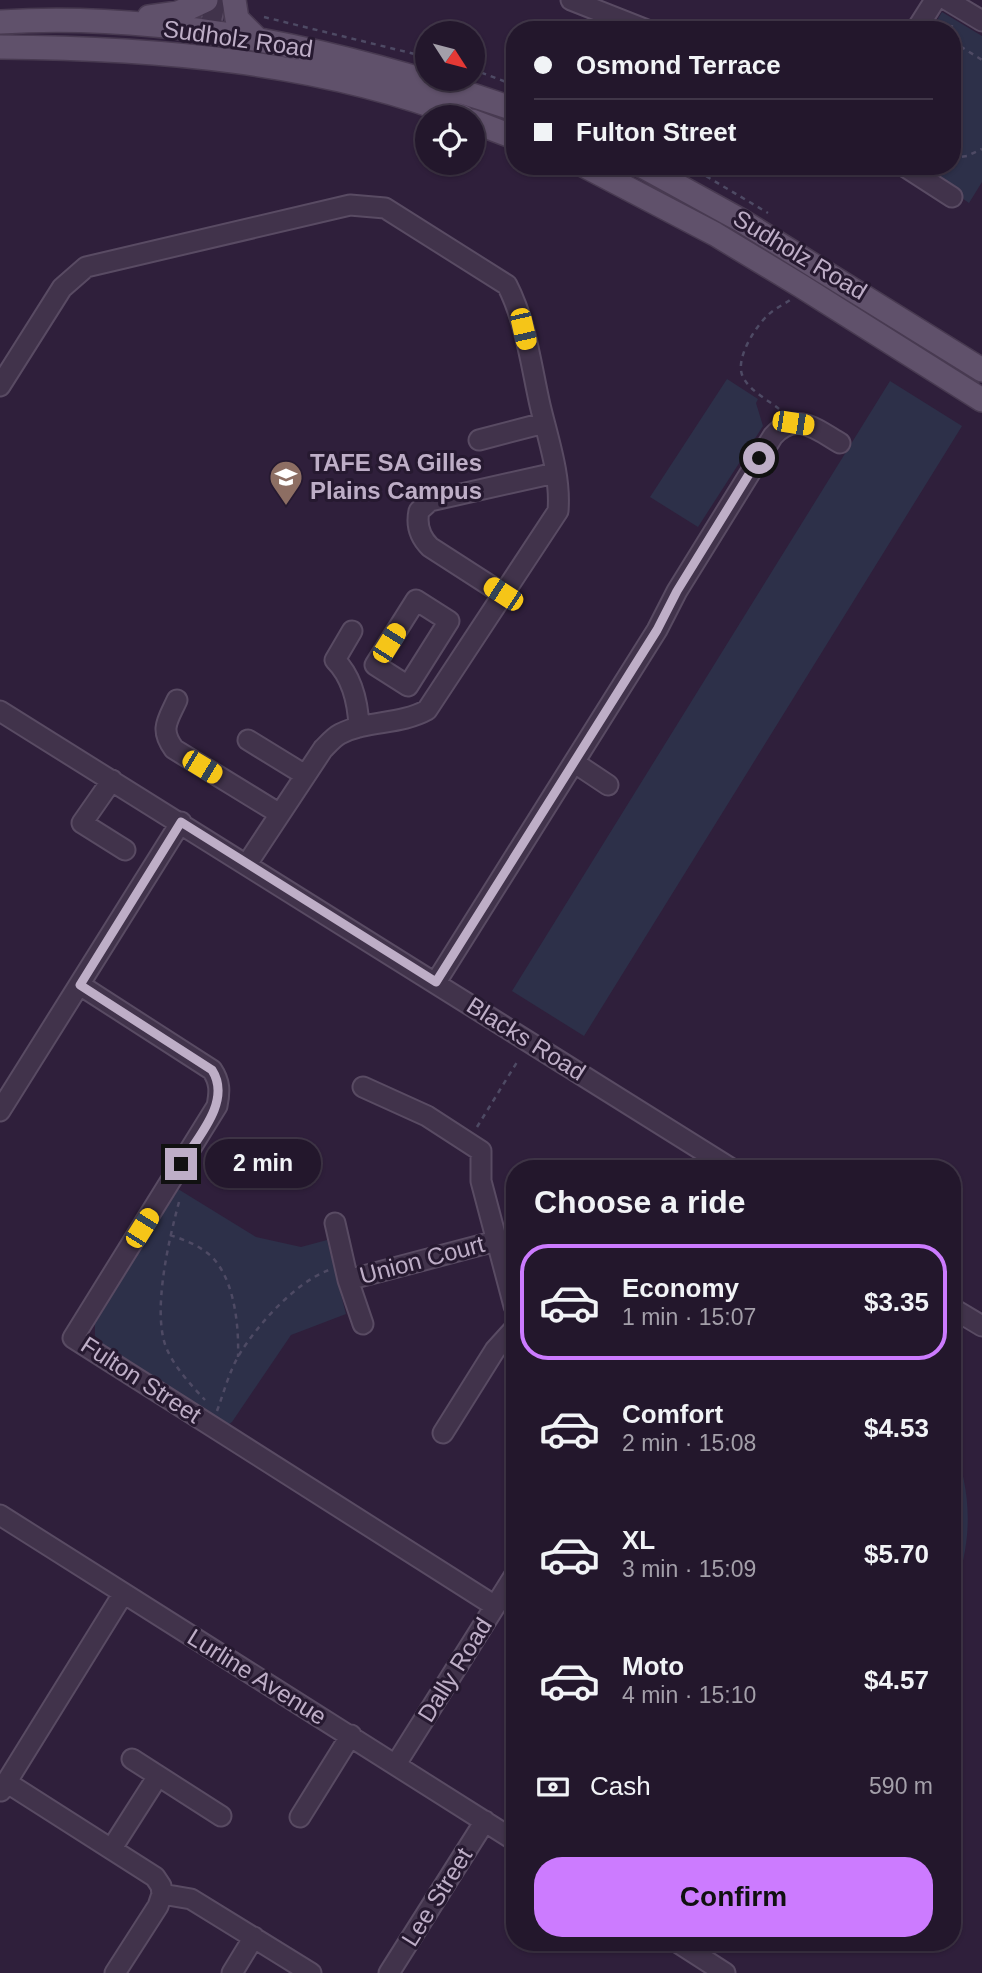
<!DOCTYPE html>
<html lang="en">
<head>
<meta charset="utf-8">
<style>
  :root { --surface:#23172c; --page:#2b2034; --text:#f1f3f6; --muted:#a39fa9; --line:#403648; --accent:#cc7bff }
  body { margin:0; font-family:Helvetica,sans-serif; background:var(--page); color:var(--text); height:100vh; display:flex; flex-direction:column; font-size:26px; white-space:nowrap }
  * { box-sizing:border-box; margin:0 }
  p { font-size:23px; color:var(--muted) }
  .icon { flex:none; width:38px; height:38px; fill:none; stroke:currentColor; stroke-width:2; stroke-linecap:round; stroke-linejoin:round }
  .map { position:relative; flex:1; overflow:hidden }
  .side { position:absolute; left:506px; top:1160px; width:455px; height:791px; display:flex; flex-direction:column; background:var(--surface); border-radius:28px; box-shadow:0 2px 5px #0004,0 0 0 2px var(--line) }
  .side>* { flex:none }
  .hud { position:absolute; left:506px; top:21px; width:455px; height:154px; border-radius:28px; box-shadow:0 2px 5px #0004,0 0 0 2px var(--line); display:grid; align-content:center; height:154px; padding:0 28px; background:var(--surface) }
  .needle { width:46px; rotate:126deg }
  .tools { position:absolute; left:415px; top:21px; display:grid; gap:14px }
  .tools a { display:grid; place-items:center; width:70px; height:70px; border-radius:50%; background:var(--surface); box-shadow:0 2px 5px #0004,0 0 0 2px var(--line); font-size:35px }
  .end { position:absolute; width:32px; height:32px; margin:-16px; border:9px solid #beaec7; background:#111; box-shadow:0 0 0 4px #111 }
  .from { border-radius:50% }
  .bubble { position:absolute; height:49px; border-radius:24px; background:var(--surface); box-shadow:0 2px 5px #0004,0 0 0 2px var(--line); font-size:23px; font-weight:700; line-height:49px; text-align:center }
  .car { position:absolute; width:21px; height:42px; margin:-21px -10px; border-radius:9px; box-shadow:0 0 5px 2px #0007; background:linear-gradient(#f5c518 24%,#345 0 40%,#f5c518 0 76%,#345 0 86%,#f5c518 0) }
  .hud b { display:flex; align-items:center; gap:24px; height:66px; font-size:26px }
  .hud b+b { border-top:2px solid var(--line) }
  .hud i { width:18px; height:18px; background:var(--text) }
  ul { padding:0; list-style:none }
  li { display:flex; align-items:center; gap:21px; height:116px; margin:0 14px 10px; padding:0 14px; border:4px solid transparent; border-radius:28px }
  li div { flex:1 }
  li b { display:block; font-size:26px }
  li em { font-style:normal; font-weight:700 }
  li.current { border-color:var(--accent) }
  li>.icon { width:63px; height:63px; stroke-width:1.5 }
  h2 { padding:0 28px; font-size:32px; line-height:84px }
  .pay { display:flex; align-items:center; gap:18px; height:77px; padding:0 28px; font-size:26px }
  .pay p { margin-inline-start:auto }
  .button { display:flex; gap:14px; margin-top:auto; padding:14px 28px }
  .button a { flex:1; height:80px; border-radius:28px; background:var(--accent); color:#111; font-size:28px; font-weight:700; line-height:80px; text-align:center }
  .map>svg:first-child { display:block }
  .green { fill:#2d3049 }
  .lines { fill:none; stroke-linecap:round; stroke-linejoin:round }
  .minor-casing { stroke:#594b63; stroke-width:23 }
  .major-casing { stroke:#483a51; stroke-width:26 }
  .path { stroke:#4e4a64; stroke-width:2.5; stroke-dasharray:5 5; stroke-linecap:butt }
  .minor { stroke:#41334b; stroke-width:19 }
  .major { stroke:#60516b; stroke-width:23 }
  .route { stroke:#beaec7; stroke-width:9 }
  .labels { text-anchor:middle; stroke-width:6; stroke-linejoin:round; paint-order:stroke }
  .street-label { font-size:24px; fill:#beaec7; stroke:#261930 }
  .poi-label { font-size:24px; font-weight:bold; fill:#beaec7; stroke:#261930; text-anchor:start }
</style>
</head>
<body>
<div class="map">
<svg width="982" height="1973" viewBox="0 0 982 1973">
  <rect width="100%" height="100%" fill="#2f1f3b"/>
  <!-- green -->
  <path class="green" d="M942,12L982,36V182L969,203L916,166H952V30H931Z
    M727,379L758,399L756,403L763,426L698,527L650,497Z
    M890,381L962,426L584,1036L512,991Z
    M178,1189L256,1237L301,1247L327,1240L346,1314L291,1335L232,1422L226,1426L101,1348L95,1336V1320Z
    M952,1441C973,1493 973,1544 952,1596Z"/>
  <g class="lines">
    <defs>
      <path id="minor" d="M571,0L647,30
        M947,0L982,21
        M916,30L935,0
        M203,58L216,0
        M904,166L952,197
        M0,386L62,288L86,267L350,205L385,208L507,285C526,322 531,365 540,405C548,439 561,476 558,511L427,710C400,725 367,720 340,734C334,737 328,744 323,749L247,864
        M479,440L544,423
        M503,594L430,547C420,537 416,525 419,511L430,501L555,473
        M416,600L449,621L408,686L375,665Z
        M352,631L335,660C353,678 358,703 359,727
        M177,700C168,720 159,729 174,749L280,814
        M0,711L732,1169
        M248,740L305,775
        M575,763L608,785
        M112,780L82,823L125,850
        M436,982L657,630L677,591L773,436C796,411 816,429 840,443
        M80,985L212,1070C220,1082 220,1091 217,1106L73,1338L495,1606
        M363,1087L427,1116L481,1151V1181L514,1306
        M0,1111L181,822
        M335,1223L348,1280L363,1324
        M348,1280L496,1241
        M952,1308L982,1326
        M443,1433L495,1350L514,1329
        M0,1515L514,1840
        M132,1759L221,1816
        M396,1764L514,1576
        M6,1782L155,1877L161,1886L162,1894L191,1899L311,1973
        M1,1791L123,1594
        M300,1817L351,1735
        M112,1848L158,1776
        M677,1942L725,1973
        M115,1973L158,1906L162,1894
        M232,1973L254,1937
        M389,1973L485,1821"/>
      <path id="major" d="M234,0L237,19L256,38
        M149,17L178,13L206,0
        M0,22C176,11 350,53 514,109
        M0,47C153,48 319,61 463,117
        M472,121L514,137
        M585,166L715,234L801,286L982,400
        M642,166L742,221L982,370"/>
    </defs>
    <!-- minor casing -->
    <use href="#minor" class="minor-casing"/>
    <!-- major casing -->
    <use href="#major" class="major-casing"/>
    <!-- path -->
    <path class="path" d="M264,17L427,57
      M951,30L953,21
      M952,41L982,60
      M472,69L514,85
      M952,158L967,156L982,149
      M689,166L768,213
      M779,409C768,400 750,391 743,377C734,360 755,327 768,315C774,309 783,305 790,300
      M477,1127L519,1059
      M179,1202C169,1239 152,1311 166,1347C174,1367 191,1385 205,1400
      M170,1235C185,1240 201,1246 213,1258C235,1282 239,1327 238,1357
      M217,1411C224,1392 229,1372 239,1355C257,1325 296,1282 329,1270"/>
    <!-- minor -->
    <use href="#minor" class="minor"/>
    <!-- major -->
    <use href="#major" class="major"/>
  </g>
  <g class="lines">
    <!-- route -->
    <path class="route" d="M181,1164C198,1137 232,1101 212,1070L80,985L181,822L436,982L657,630L677,591L759,458"/>
  </g>
  <!-- icons -->
  <defs>
    <symbol id="university-pin" viewBox="-11 -11 22 30"><path d="M0 17L-7.5 6A9.5 9.5 0 1 1 7.5 6Z" fill="#8d6e63" stroke="#261930"/><path d="M0-5L7-2L0 1L-7-2ZM-4 1L0 2.5L4 1V4Q0 6-4 4Z" fill="#fff"/></symbol>
  </defs>
  <g fill-rule="evenodd">
    <use href="#university-pin" x="267" y="458" width="38" height="52"/>
  </g>
  <g class="labels">
    <!-- street labels -->
    <g class="street-label">
      <text transform="translate(238 39) rotate(8)" y="8">Sudholz Road</text>
      <text transform="translate(800 255) rotate(31)" y="8">Sudholz Road</text>
      <text transform="translate(526 1039) rotate(32)" y="8">Blacks Road</text>
      <text transform="translate(422 1260) rotate(-15)" y="8">Union Court</text>
      <text transform="translate(141 1380) rotate(33)" y="8">Fulton Street</text>
      <text transform="translate(455 1670) rotate(-58)" y="8">Dally Road</text>
      <text transform="translate(257 1677) rotate(32)" y="8">Lurline Avenue</text>
      <text transform="translate(437 1897) rotate(-58)" y="8">Lee Street</text>
    </g>
    <!-- poi labels -->
    <g class="poi-label">
      <text x="310" y="471">TAFE SA Gilles<tspan x="310" dy="28">Plains Campus</tspan></text>
    </g>
  </g>
</svg>
<div class="tools">
<a><svg class="needle" viewBox="-14 -14 28 28"><path d="M0-13l5 13h-10z" fill="#e53935"/><path d="M0 13l5-13h-10z" fill="#a39fa9"/></svg></a>
<a><svg class="icon" aria-label="locate" viewBox="0 0 24 24"><circle cx="12" cy="12" r="6"/><path d="M12 2v4M12 18v4M2 12h4M18 12h4"/></svg></a>
</div>
<i class="end from" style="left:759px;top:458px"></i>
<i class="end" style="left:181px;top:1164px"></i>
<div class="bubble" style="left:205px;top:1139px;width:116px">2 min</div>
<i class="car" style="left:523px;top:329px;rotate:167deg"></i>
<i class="car" style="left:793px;top:423px;rotate:99deg"></i>
<i class="car" style="left:503px;top:594px;rotate:303deg"></i>
<i class="car" style="left:389px;top:643px;rotate:32deg"></i>
<i class="car" style="left:202px;top:767px;rotate:121deg"></i>
<i class="car" style="left:142px;top:1228px;rotate:32deg"></i>
<div class="hud">
<b><i class="from"></i>Osmond Terrace</b>
<b><i></i>Fulton Street</b>
</div>
<section class="side">
<h2>Choose a ride</h2>
<ul>
<li class="current"><svg class="icon" aria-label="car" viewBox="0 0 24 24"><path d="M5 17H2v-5l4-1 3-4h7l3 4 3 1v5h-3M9 17h6M6 11h13"/><circle cx="7" cy="17" r="2"/><circle cx="17" cy="17" r="2"/></svg><div><b>Economy</b><p>1 min · 15:07</p></div><em>$3.35</em></li>
<li><svg class="icon" aria-label="car" viewBox="0 0 24 24"><path d="M5 17H2v-5l4-1 3-4h7l3 4 3 1v5h-3M9 17h6M6 11h13"/><circle cx="7" cy="17" r="2"/><circle cx="17" cy="17" r="2"/></svg><div><b>Comfort</b><p>2 min · 15:08</p></div><em>$4.53</em></li>
<li><svg class="icon" aria-label="car" viewBox="0 0 24 24"><path d="M5 17H2v-5l4-1 3-4h7l3 4 3 1v5h-3M9 17h6M6 11h13"/><circle cx="7" cy="17" r="2"/><circle cx="17" cy="17" r="2"/></svg><div><b>XL</b><p>3 min · 15:09</p></div><em>$5.70</em></li>
<li><svg class="icon" aria-label="car" viewBox="0 0 24 24"><path d="M5 17H2v-5l4-1 3-4h7l3 4 3 1v5h-3M9 17h6M6 11h13"/><circle cx="7" cy="17" r="2"/><circle cx="17" cy="17" r="2"/></svg><div><b>Moto</b><p>4 min · 15:10</p></div><em>$4.57</em></li>
</ul>
<div class="pay"><svg class="icon" aria-label="cash" viewBox="0 0 24 24"><path d="M3 7h18v10H3z"/><circle cx="12" cy="12" r="2"/></svg>Cash<p>590 m</p></div>
<div class="button"><a>Confirm</a></div>
</section>
</div>
</body>
</html>
